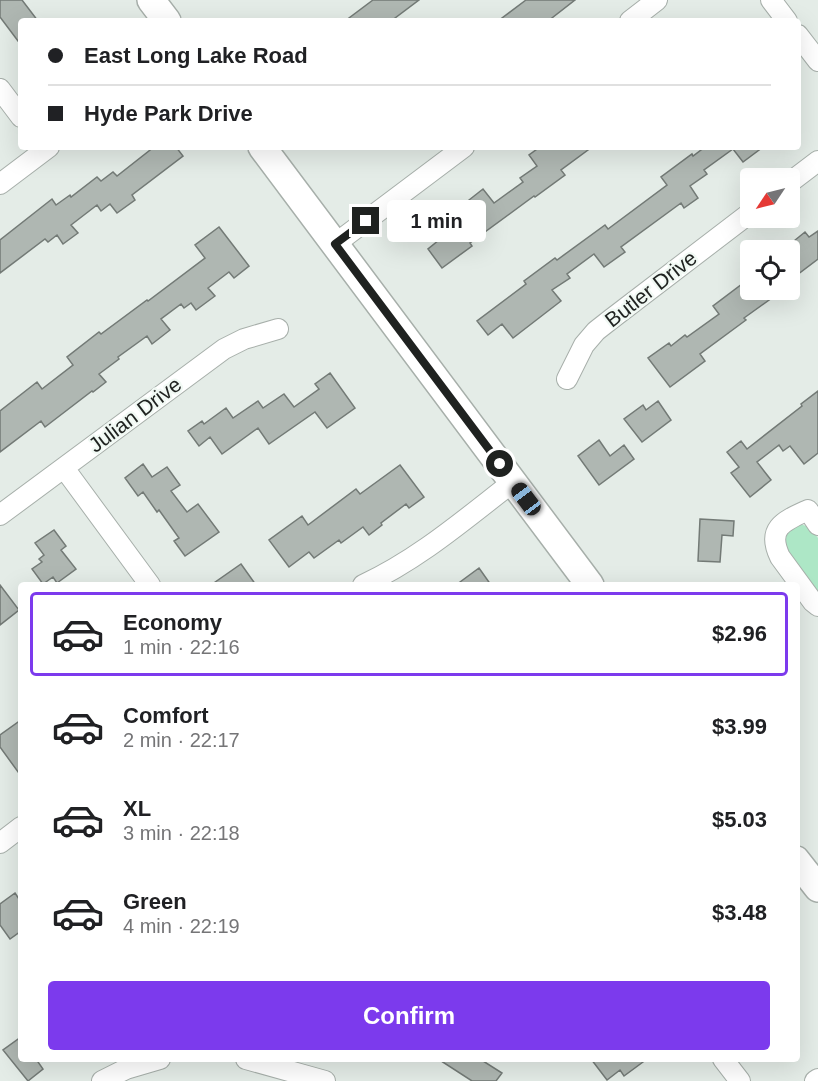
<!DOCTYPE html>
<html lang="en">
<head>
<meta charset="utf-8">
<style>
  :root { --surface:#fff; --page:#f6f6f6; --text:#202124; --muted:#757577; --line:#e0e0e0; --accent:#7c3aed }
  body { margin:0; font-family:Arial,sans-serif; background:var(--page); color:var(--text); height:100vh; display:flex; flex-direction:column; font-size:22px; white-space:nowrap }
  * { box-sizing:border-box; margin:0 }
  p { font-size:20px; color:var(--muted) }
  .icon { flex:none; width:33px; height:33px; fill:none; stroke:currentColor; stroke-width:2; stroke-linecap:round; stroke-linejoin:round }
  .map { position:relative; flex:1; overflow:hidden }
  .drawer { position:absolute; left:18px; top:582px; width:782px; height:480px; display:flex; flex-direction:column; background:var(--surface); border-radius:6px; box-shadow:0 6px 24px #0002 }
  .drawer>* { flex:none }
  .top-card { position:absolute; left:18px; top:18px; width:783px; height:132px; border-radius:6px; box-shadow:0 6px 24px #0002; display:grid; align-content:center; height:132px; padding:0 30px; background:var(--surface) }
  .needle { width:39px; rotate:235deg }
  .tools { position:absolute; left:740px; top:168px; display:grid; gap:12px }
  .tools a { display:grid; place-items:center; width:60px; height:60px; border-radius:6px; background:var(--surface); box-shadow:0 6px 24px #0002; font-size:30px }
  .end { position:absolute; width:27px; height:27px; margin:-14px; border:8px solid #1f2220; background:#fff; box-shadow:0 0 0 3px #fff }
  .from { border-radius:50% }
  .bubble { position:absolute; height:42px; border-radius:6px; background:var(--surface); box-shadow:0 6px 24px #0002; font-size:20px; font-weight:700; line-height:42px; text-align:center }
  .car { position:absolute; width:18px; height:36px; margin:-18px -9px; border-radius:8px; box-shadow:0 0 4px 2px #0007; background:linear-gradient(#222 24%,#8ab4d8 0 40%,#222 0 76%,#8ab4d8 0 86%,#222 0) }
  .top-card b { display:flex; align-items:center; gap:21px; height:57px; font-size:22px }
  .top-card b+b { border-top:2px solid var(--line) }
  .top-card i { width:15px; height:15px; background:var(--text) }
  ul { padding:10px 0 0; list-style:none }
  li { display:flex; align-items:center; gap:18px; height:84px; margin:0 12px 9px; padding:0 18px; border:3px solid transparent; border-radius:6px }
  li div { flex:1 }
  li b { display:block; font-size:22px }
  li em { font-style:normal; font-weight:700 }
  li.selected { border-color:var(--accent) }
  li>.icon { width:54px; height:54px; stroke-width:1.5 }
  .primary-button { display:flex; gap:12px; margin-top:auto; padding:12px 30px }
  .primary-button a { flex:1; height:69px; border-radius:6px; background:var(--accent); color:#fff; font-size:24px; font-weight:700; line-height:69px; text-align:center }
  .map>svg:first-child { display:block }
  .grass { fill:#ade7c6 }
  .building { fill:#afb7b2; stroke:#737a76; stroke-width:1.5 }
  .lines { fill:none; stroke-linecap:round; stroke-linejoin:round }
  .minor-casing { stroke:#a7afaa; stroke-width:22 }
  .secondary-casing { stroke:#a7afaa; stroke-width:30 }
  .minor { stroke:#fff; stroke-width:20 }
  .secondary { stroke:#fff; stroke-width:27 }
  .route { stroke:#1f2220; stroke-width:8 }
  .labels { text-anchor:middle; stroke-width:4.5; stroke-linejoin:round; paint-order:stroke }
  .street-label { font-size:21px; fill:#1f2220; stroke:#f1f9f4 }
</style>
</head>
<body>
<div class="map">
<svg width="818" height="1081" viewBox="0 0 818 1081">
  <rect width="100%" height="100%" fill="#e4ece7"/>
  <!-- grass -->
  <path class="grass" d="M800,524L809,527L818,538V598L784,550V533Z"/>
  <!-- building -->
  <path class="building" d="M0,0H22L38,21H21V45L0,17Z
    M373,0H419L391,21H345Z
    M526,0H575L548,21H498Z
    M154,147H176L183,156L132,195L135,200L117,213L110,204L101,211L97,205L71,225L78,233L63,244L57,235L48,242L45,239L0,273V240L52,199L56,205L70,195L71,197L97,177L101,181L113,172L117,176Z
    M540,147H592L561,170L565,175L535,197L534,196L470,243L472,246L442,268L428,249L444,236L436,226L483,189L494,203L523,182L520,178L537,166L529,155Z
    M705,147H763L743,162L733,149L704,170L707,174L690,186L698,198L684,208L681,203L621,247L625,252L604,267L594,254L567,274L570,278L552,290L561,301L513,338L502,324L488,335L477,321L526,284L524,281L555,258L557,260L605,225L608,229L667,185L661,177L692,154L693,156Z
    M219,227L249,266L234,278L229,272L208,288L215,296L196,310L191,303L184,308L181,304L161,319L170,330L152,344L147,336L118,357L119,359L99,374L106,382L93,392L92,391L45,427L41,421L0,452V411L37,382L42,389L73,365L67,357L99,332L101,334L147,300L148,301L205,258L195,245Z
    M818,231V259L789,281V245L805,232L809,237Z
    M750,278V290H783L744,318L746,320L700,354L705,361L670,387L648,358L669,343L671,346L685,335L687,337L719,314L713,306Z
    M330,373L355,408L327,428L315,412L269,444L258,428L222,454L210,437L199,446L188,431L202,421L204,424L226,408L233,418L258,401L263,408L284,394L294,407L319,389L315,384Z
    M818,391V453L804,464L790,446L783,451L779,445L757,462L771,480L750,497L731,473L739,467L727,452L741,441L747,449L802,406L801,404Z
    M658,401L671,420L642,442L624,419L643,405L646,410Z
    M599,440L610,456L624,445L634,459L599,485L578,456Z
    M143,464L152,477L167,467L180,485L171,491L187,512L198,504L219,532L185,556L174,541L179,538L159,510L157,512L143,492L138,496L125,478Z
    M400,465L424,497L409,508L406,504L381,523L382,525L369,535L363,527L341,543L339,540L314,558L309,552L289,567L269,540L302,516L308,525L356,489L360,494Z
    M700,519L734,521L733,536L722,535L720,562L698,561Z
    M54,530L66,546L61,550L76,569L57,583L53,577L43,584L32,569L42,562L39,559L44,555L35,543Z
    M241,564L256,585H211Z
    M479,568L491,585H456Z
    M0,585L19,610L0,625Z
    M21,720V776L0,747V735Z
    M15,893L21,902V931L10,939L0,925V904Z
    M21,1037V1059H36L43,1069L28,1081L3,1050Z
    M438,1059H480L502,1073L496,1081H472Z
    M591,1059H647L624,1076L620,1070L607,1080Z"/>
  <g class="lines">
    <defs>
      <path id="minor" d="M771,0L787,21
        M630,21L657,0
        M798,35L818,61
        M0,89L21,117
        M789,183L818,161
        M0,184L49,147
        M335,244L464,147
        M567,379L584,345L596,331L610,320L750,213
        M64,468L150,585
        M0,515L224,349L244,339L278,329
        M818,525L808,510C784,521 766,528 780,557L813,602L818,606
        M363,585C419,559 465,519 513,482
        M0,843L21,827
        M246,1059L325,1081
        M723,1059L740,1081
        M102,1081L126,1069L160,1059
        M815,1081L818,1079"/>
      <path id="secondary" d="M151,0L167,21
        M262,147L590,585
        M796,860L818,888"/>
    </defs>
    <!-- minor casing -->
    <use href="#minor" class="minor-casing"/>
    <!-- secondary casing -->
    <use href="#secondary" class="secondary-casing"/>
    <!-- minor -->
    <use href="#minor" class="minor"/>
    <!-- secondary -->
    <use href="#secondary" class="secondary"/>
  </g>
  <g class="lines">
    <!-- route -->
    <path class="route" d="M366,221L335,244L500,464"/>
  </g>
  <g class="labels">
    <!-- street labels -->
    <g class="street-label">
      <text transform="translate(651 289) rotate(-38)" y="7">Butler Drive</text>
      <text transform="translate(135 415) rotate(-37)" y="7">Julian Drive</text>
    </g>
  </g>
</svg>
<div class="tools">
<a><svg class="needle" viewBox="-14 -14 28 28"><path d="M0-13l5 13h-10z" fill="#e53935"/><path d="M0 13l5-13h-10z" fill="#757577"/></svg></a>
<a><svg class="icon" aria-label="locate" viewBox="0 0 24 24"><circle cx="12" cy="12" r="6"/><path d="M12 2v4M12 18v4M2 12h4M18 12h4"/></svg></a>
</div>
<i class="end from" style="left:500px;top:464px"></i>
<i class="end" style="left:366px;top:221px"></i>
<div class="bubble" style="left:387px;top:200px;width:99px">1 min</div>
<i class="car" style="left:526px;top:499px;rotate:323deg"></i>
<div class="top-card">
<b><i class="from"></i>East Long Lake Road</b>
<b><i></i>Hyde Park Drive</b>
</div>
<section class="drawer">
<ul>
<li class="selected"><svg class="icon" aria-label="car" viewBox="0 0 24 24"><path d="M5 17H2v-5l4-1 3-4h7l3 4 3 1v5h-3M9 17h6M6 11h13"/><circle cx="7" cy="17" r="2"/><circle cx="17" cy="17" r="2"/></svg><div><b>Economy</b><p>1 min · 22:16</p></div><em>$2.96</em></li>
<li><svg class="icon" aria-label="car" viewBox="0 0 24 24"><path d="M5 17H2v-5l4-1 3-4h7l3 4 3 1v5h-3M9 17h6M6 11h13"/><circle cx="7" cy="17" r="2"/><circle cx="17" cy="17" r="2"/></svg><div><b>Comfort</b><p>2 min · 22:17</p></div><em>$3.99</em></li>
<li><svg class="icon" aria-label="car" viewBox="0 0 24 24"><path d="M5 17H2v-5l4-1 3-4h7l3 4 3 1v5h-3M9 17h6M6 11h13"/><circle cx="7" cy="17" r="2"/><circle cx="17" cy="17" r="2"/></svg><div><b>XL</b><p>3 min · 22:18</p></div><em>$5.03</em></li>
<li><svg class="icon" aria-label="car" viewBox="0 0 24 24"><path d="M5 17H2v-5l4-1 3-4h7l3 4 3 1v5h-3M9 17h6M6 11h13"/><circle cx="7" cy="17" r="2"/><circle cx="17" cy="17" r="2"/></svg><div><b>Green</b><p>4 min · 22:19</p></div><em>$3.48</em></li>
</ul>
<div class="primary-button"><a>Confirm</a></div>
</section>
</div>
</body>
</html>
